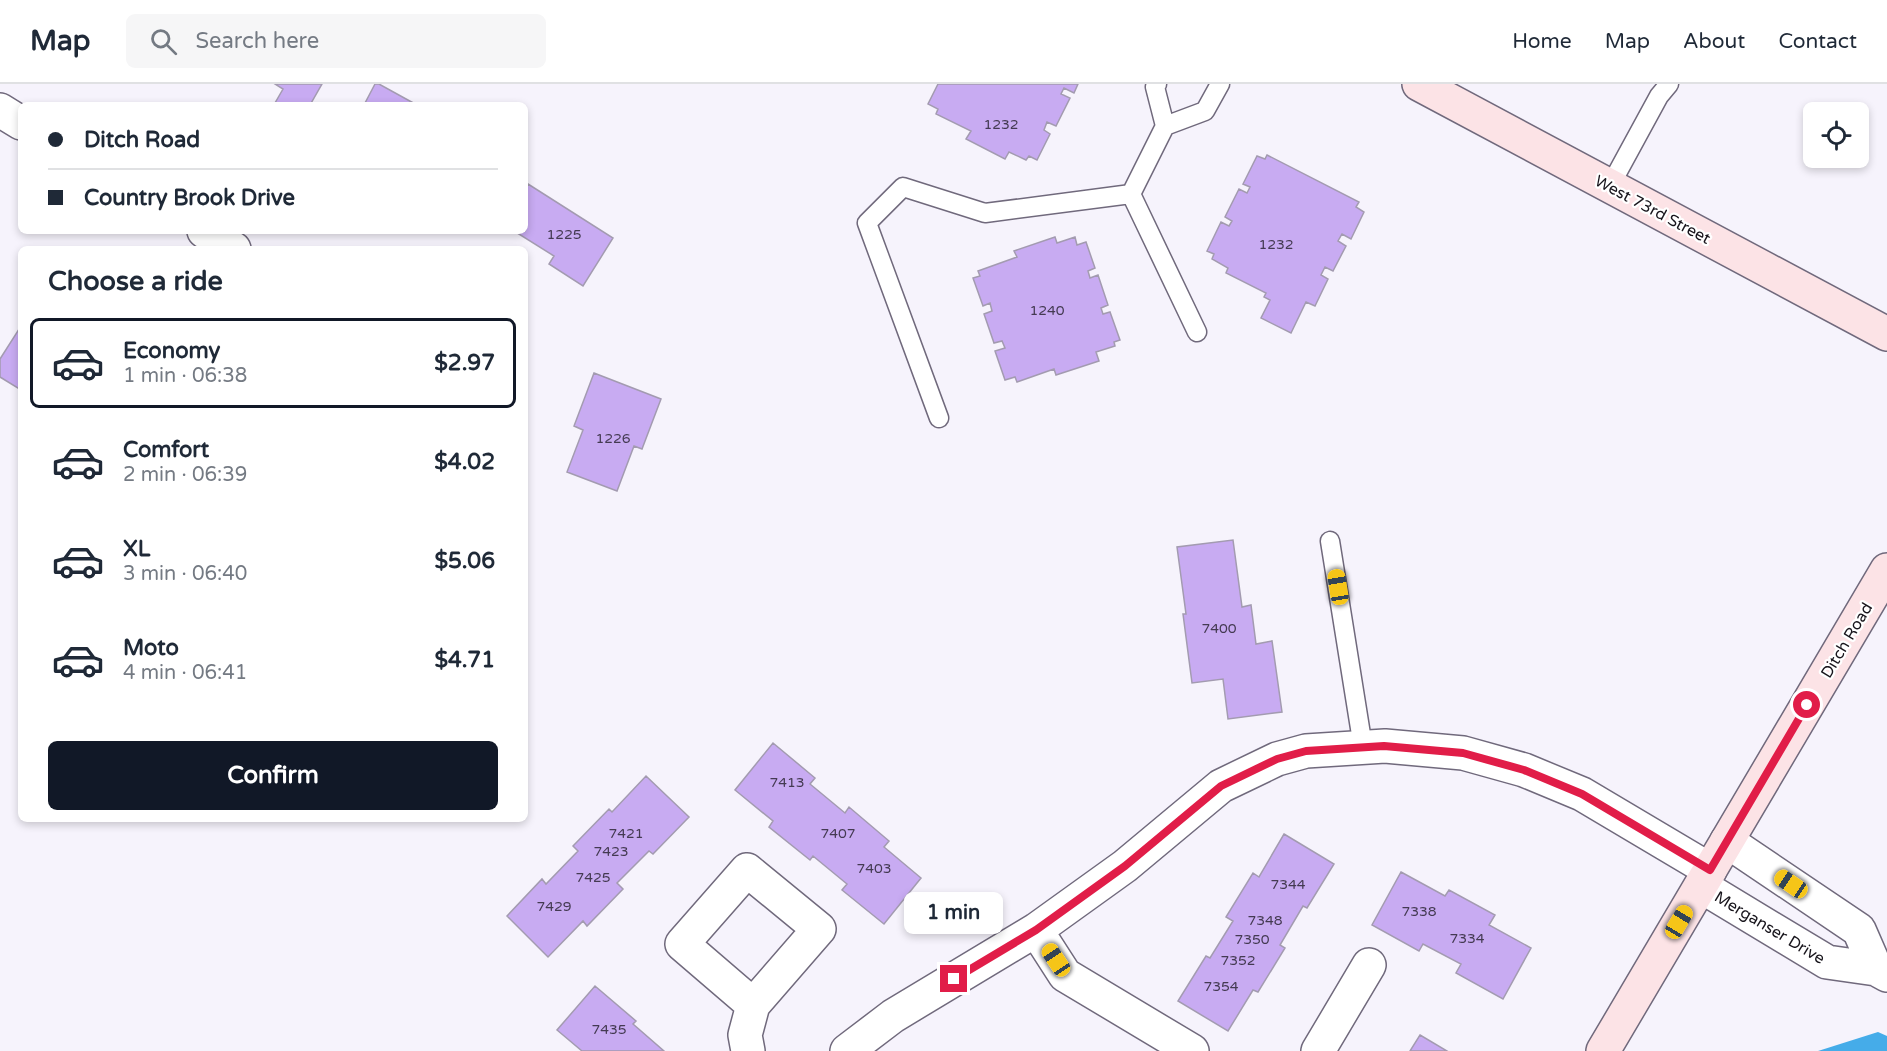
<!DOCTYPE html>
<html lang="en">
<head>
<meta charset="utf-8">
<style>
  :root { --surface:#fff; --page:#f6f6f7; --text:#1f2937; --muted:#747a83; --line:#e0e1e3; --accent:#111827 }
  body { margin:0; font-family:"Varela Round",sans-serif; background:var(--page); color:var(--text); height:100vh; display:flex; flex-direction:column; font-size:22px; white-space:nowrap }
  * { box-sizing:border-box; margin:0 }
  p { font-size:20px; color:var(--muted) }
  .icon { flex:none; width:33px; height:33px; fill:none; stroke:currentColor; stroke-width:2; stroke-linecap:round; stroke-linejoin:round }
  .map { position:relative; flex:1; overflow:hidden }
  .panel { position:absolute; left:18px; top:162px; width:510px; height:576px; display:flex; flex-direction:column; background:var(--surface); border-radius:9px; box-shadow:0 3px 9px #0003 }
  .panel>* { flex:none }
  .banner { position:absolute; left:18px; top:18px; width:510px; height:132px; border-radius:9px; box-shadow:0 3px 9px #0003; display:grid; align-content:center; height:132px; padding:0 30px; background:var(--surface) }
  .buttons { position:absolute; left:1803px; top:18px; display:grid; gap:12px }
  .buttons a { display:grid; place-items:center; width:66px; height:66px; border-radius:9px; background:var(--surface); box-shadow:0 3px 9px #0003; font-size:30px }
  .end { position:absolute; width:27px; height:27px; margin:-14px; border:8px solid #e11d48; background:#fff; box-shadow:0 0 0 3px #fff }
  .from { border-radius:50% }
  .bubble { position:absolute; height:42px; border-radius:9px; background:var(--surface); box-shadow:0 3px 9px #0003; font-size:20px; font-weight:700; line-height:42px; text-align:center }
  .car { position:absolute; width:18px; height:36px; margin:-18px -9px; border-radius:8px; box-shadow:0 0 4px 2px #0007; background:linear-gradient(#f5c518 24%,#345 0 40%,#f5c518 0 76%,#345 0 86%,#f5c518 0) }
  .banner b { display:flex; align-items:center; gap:21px; height:57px; font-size:22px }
  .banner b+b { border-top:2px solid var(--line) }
  .banner i { width:15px; height:15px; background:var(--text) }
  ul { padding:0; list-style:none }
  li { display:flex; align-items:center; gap:18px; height:90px; margin:0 12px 9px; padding:0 18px; border:3px solid transparent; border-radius:9px }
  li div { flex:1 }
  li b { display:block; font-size:22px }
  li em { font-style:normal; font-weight:700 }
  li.current { border-color:var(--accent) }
  li>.icon { width:54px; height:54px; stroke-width:1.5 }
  h2 { padding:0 30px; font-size:27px; line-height:72px }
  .primary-button { display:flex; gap:12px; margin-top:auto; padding:12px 30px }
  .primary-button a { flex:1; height:69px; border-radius:9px; background:var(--accent); color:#fff; font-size:24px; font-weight:700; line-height:69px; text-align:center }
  header { display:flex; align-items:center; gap:36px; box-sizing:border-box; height:84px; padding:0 30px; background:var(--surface); border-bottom:2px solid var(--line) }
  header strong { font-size:28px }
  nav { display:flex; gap:33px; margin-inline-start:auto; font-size:21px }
  .search { width:420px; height:54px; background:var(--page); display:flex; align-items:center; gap:15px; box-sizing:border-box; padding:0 21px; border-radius:9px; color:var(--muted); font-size:22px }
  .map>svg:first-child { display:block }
  .water { fill:#45ace9 }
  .building { fill:#c8abf2; stroke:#a39bb0; stroke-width:1.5 }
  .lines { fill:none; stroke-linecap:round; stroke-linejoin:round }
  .service-casing { stroke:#70697c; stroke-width:21 }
  .minor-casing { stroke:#70697c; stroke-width:36 }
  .secondary-casing { stroke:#70697c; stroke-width:36 }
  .service { stroke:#fff; stroke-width:18 }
  .minor { stroke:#fff; stroke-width:33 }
  .secondary { stroke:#fce3e6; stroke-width:33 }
  .route { stroke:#e11d48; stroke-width:8 }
  .labels { text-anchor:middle; stroke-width:4.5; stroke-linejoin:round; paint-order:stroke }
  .number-label { font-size:14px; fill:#443a52 }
  .street-label { font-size:16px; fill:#18151c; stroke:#fff }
</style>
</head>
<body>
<header>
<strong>Map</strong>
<div class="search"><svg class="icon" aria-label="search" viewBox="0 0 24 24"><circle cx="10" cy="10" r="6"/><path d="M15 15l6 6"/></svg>Search here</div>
<nav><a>Home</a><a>Map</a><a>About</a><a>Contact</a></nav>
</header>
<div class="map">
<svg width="1887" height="967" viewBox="0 0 1887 967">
  <rect width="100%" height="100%" fill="#f6f3fc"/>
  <!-- water -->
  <path class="water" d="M1878,948L1887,952V967H1818Z"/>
  <!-- building -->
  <path class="building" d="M275,0H322L310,21H278L275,19L283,5Z
    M375,0H379L417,21H364Z
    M938,0H1078L1074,9L1064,4L1061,10L1070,14L1056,42L1047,38L1044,46L1050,50L1037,76L1029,72L1026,76L1009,68L1005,75L966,55L971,47L936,30L938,25L928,20Z
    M1267,71L1359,118L1356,123L1364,128L1351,155L1342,150L1338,157L1346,162L1333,187L1325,183L1321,191L1328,195L1315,222L1306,218L1291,249L1261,234L1270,216L1264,213L1266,209L1226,189L1228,184L1212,175L1214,170L1207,167L1221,138L1229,142L1232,137L1225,133L1239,105L1247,109L1250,103L1243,100L1257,72L1265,75Z
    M528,100L613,154L583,202L549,180L554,172L514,147H525V104Z
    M1055,153L1057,159L1075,153L1077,161L1086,158L1095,184L1088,187L1090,194L1098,191L1108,221L1101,224L1103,230L1110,228L1120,256L1114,258L1115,262L1096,268L1099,277L1056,291L1054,285L1017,298L1015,293L1005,296L995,267L1005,264L1002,257L994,259L984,230L992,227L990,219L983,222L973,194L980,192L978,187L1017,173L1014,167Z
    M21,242V306L0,293V275Z
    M594,289L661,315L642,365L634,362L617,407L567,388L583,346L574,342Z
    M1233,456L1242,523L1251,521L1256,560L1272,557L1282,628L1228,635L1223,595L1192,599L1183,530H1186L1177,463Z
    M773,659L815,694L810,700L845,729L849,723L889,757L884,763L921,794L884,840L842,806L847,800L813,772L810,776L769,743L773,737L735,706Z
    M646,692L689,733L653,770L649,767L617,799L623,805L587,842L583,837L548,873L507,832L542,795L546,800L578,767L573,762L609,725L612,728Z
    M1284,750L1334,780L1307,824L1303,822L1280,861L1285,864L1258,908L1253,906L1228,947L1178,917L1206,872L1210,874L1233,837L1226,833L1253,789L1259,793Z
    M1401,788L1445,812L1449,806L1495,831L1489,841L1531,864L1503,915L1456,889L1461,880L1423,860L1419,867L1372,841Z
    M595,902L636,937L633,940L664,967H582L557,946Z
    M1420,951L1447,967H1410Z"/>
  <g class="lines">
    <defs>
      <path id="service" d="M1157,0L1155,3L1165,42L1205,27L1220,0
        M1165,42L1131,110L1197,248
        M1610,102L1659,12L1669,0
        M939,334L867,139L903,103L985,129L1131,110
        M1330,457L1363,663"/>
      <path id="minor" d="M0,26L21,39
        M204,147L234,165
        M1727,757L1859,846L1876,885
        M747,786L819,845L753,921L682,860Z
        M1701,802L1827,878L1876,885L1887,891
        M1036,846L1065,891L1192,967
        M748,967L745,951L753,921
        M847,967L893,932L1036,846L1125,782L1221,702L1277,675L1306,667L1385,662L1463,669L1524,686L1582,710L1710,786
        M1318,967L1369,881"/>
      <path id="secondary" d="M1419,0L1887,250
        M1603,967L1887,486"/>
    </defs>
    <!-- service casing -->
    <use href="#service" class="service-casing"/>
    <!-- minor casing -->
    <use href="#minor" class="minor-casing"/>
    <!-- secondary casing -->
    <use href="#secondary" class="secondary-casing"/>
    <!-- service -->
    <use href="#service" class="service"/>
    <!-- minor -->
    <use href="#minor" class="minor"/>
    <!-- secondary -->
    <use href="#secondary" class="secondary"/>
  </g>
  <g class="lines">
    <!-- route -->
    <path class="route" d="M954,895L1036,846L1125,782L1221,702L1277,675L1306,667L1384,662L1463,669L1524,686L1582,710L1710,786L1807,621"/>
  </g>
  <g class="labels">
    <!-- number labels -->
    <g class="number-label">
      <text x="1001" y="45">1232</text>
      <text x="564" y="155">1225</text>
      <text x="1276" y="165">1232</text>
      <text x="1047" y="231">1240</text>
      <text x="613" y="359">1226</text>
      <text x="1219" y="549">7400</text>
      <text x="787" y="703">7413</text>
      <text x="626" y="754">7421</text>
      <text x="838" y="754">7407</text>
      <text x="611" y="772">7423</text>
      <text x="874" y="789">7403</text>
      <text x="593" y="798">7425</text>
      <text x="1288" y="805">7344</text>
      <text x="554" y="827">7429</text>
      <text x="1419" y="832">7338</text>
      <text x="1265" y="841">7348</text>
      <text x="1467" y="859">7334</text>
      <text x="1252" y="860">7350</text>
      <text x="1238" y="881">7352</text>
      <text x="1221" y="907">7354</text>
      <text x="609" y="950">7435</text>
    </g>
    <!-- street labels -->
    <g class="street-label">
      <text transform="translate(1653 125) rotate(28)" y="6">West 73rd Street</text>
      <text transform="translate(1846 556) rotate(-59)" y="6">Ditch Road</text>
      <text transform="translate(1770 843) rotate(31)" y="6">Merganser Drive</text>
    </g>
  </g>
</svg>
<div class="buttons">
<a><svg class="icon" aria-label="locate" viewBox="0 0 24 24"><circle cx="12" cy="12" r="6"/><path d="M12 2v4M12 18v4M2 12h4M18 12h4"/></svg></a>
</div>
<i class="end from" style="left:1807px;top:621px"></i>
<i class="end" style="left:954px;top:895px"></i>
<div class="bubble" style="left:904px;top:808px;width:99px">1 min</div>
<i class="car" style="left:1338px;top:503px;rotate:351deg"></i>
<i class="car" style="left:1791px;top:800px;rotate:304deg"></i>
<i class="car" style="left:1679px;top:838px;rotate:31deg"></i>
<i class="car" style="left:1056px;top:876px;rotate:326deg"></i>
<div class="banner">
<b><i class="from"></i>Ditch Road</b>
<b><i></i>Country Brook Drive</b>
</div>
<section class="panel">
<h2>Choose a ride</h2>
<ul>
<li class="current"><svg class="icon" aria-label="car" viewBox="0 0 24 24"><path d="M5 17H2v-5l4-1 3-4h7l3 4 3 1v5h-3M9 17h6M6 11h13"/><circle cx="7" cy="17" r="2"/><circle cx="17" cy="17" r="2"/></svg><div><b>Economy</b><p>1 min · 06:38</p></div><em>$2.97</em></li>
<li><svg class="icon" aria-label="car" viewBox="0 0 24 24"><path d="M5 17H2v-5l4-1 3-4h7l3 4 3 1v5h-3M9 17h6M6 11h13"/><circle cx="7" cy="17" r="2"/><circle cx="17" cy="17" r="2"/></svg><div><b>Comfort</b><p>2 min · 06:39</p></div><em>$4.02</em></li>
<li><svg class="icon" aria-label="car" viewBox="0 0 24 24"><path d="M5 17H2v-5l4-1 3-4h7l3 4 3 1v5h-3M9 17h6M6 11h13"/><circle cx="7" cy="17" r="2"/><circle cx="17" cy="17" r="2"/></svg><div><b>XL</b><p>3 min · 06:40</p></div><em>$5.06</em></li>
<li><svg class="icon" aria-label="car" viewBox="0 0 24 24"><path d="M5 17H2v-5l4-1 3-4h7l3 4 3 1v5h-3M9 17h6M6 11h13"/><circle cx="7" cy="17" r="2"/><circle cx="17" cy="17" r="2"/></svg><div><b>Moto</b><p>4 min · 06:41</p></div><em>$4.71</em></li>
</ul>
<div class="primary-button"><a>Confirm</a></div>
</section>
</div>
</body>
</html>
